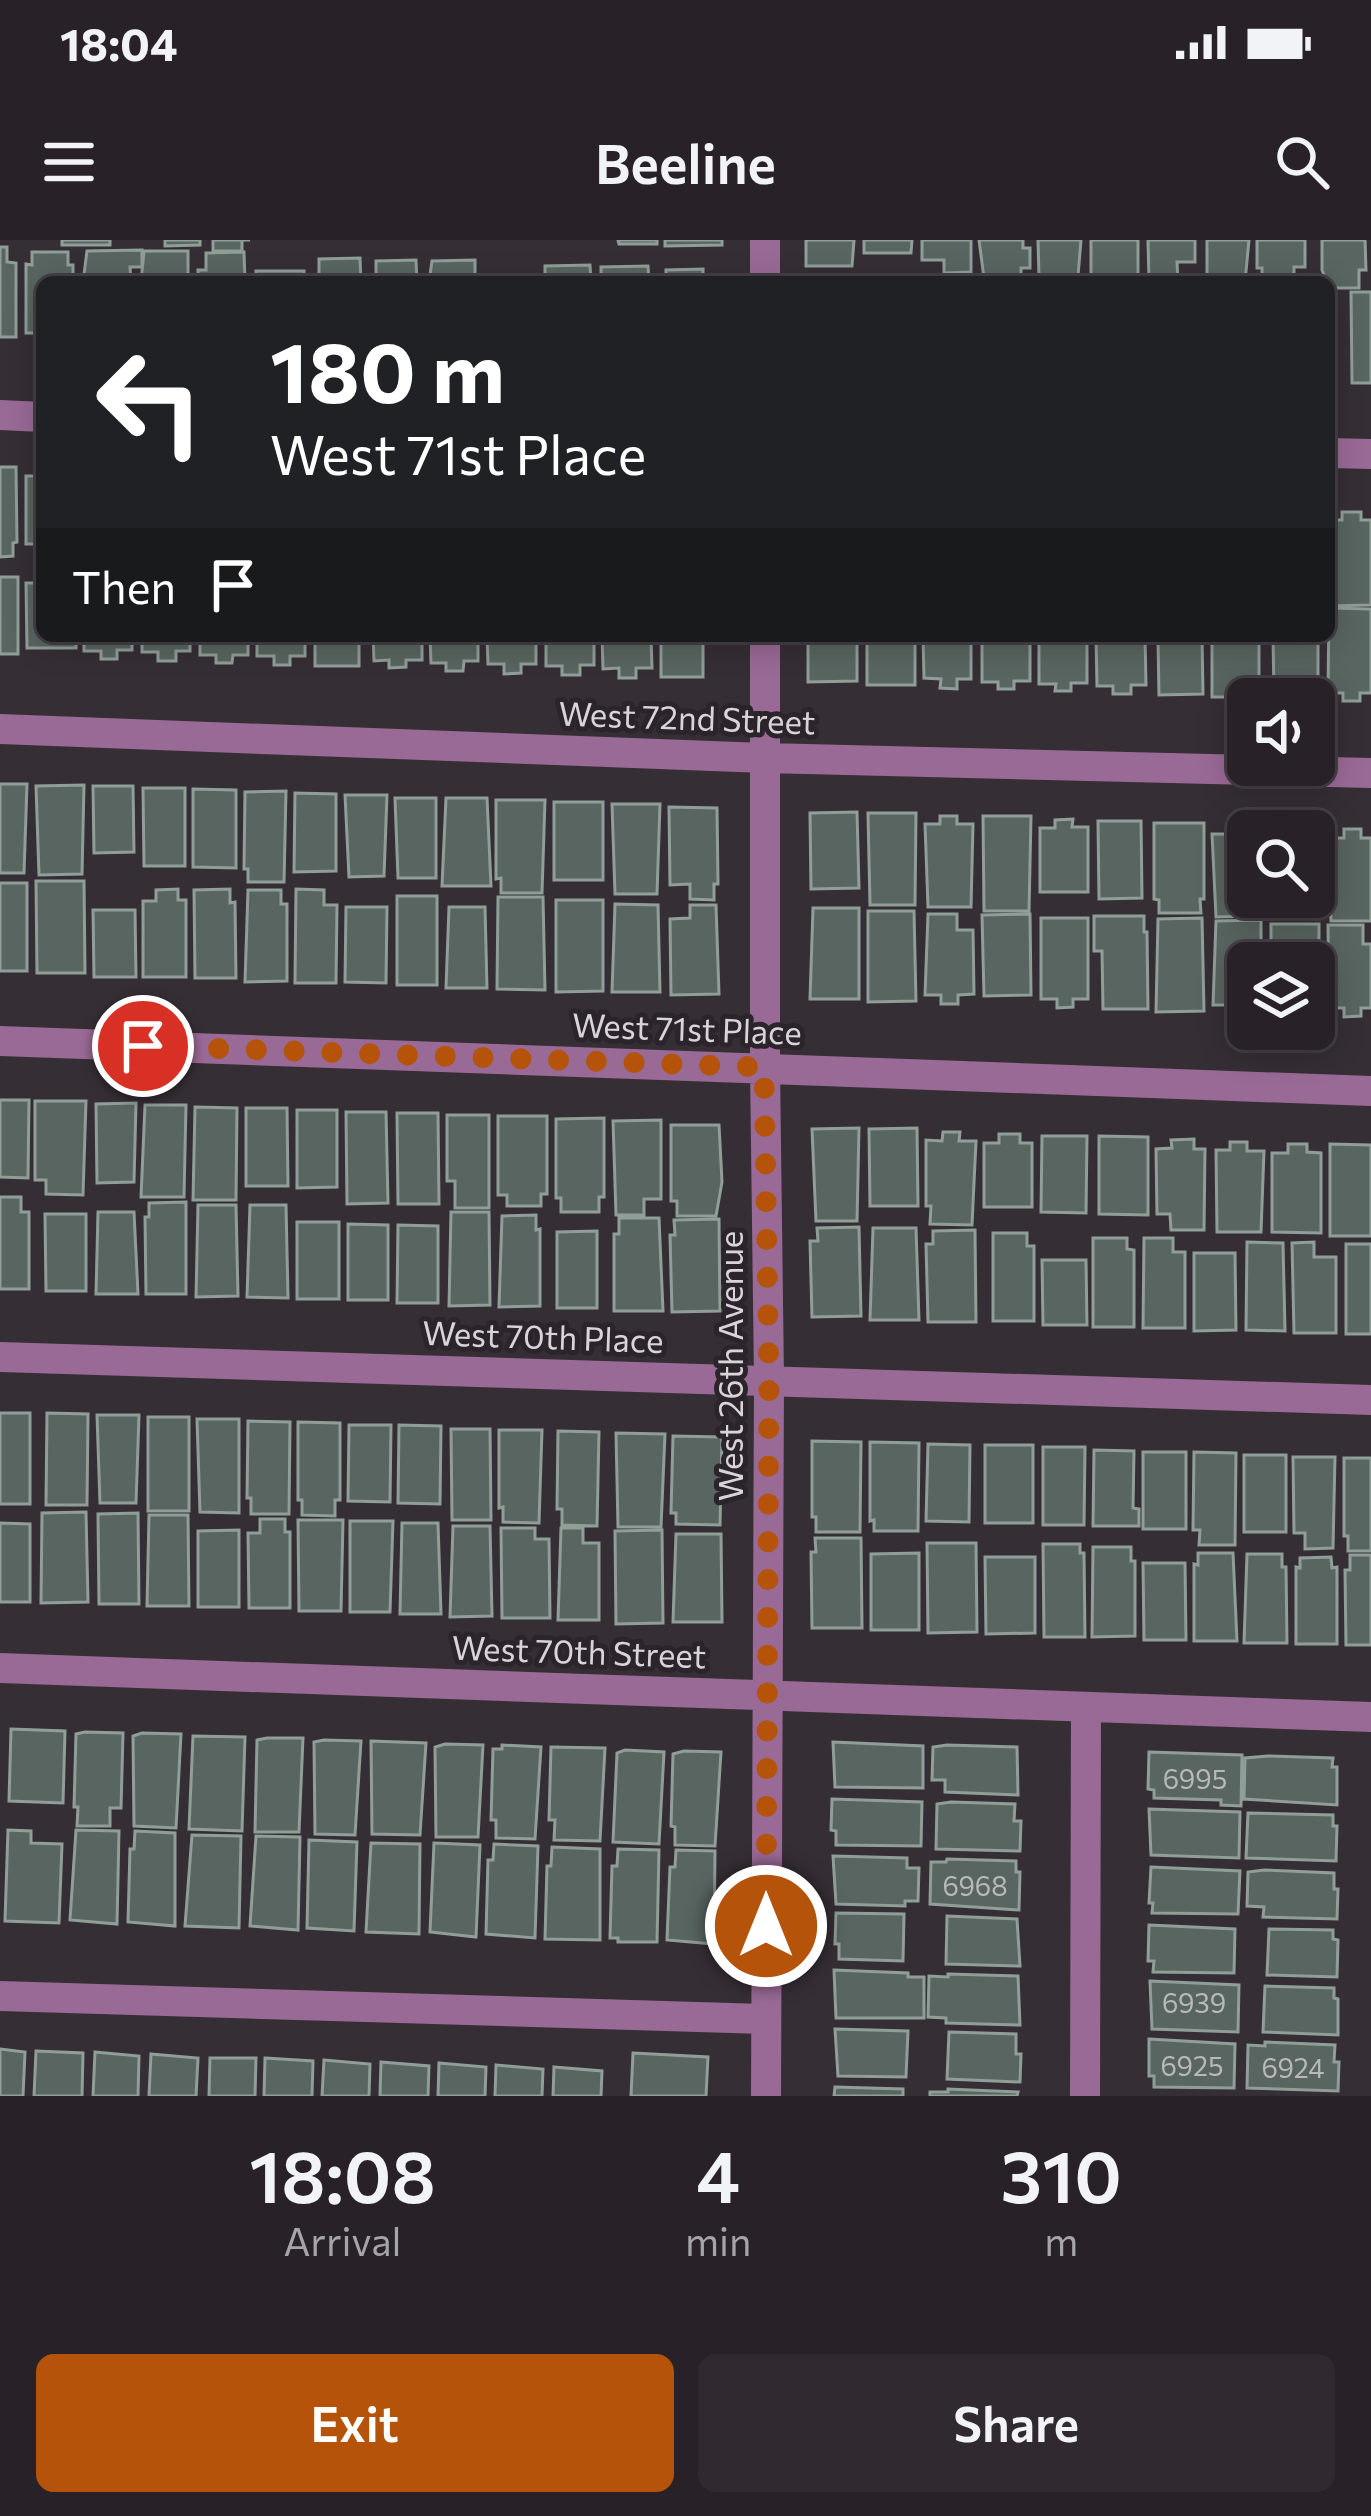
<!DOCTYPE html>
<html lang="en">
<head>
<meta charset="utf-8">
<style>
	body { margin:0; font-family:Commissioner,sans-serif; background:#302a30; color:#f1f3f6; height:100vh; display:flex; flex-direction:column; font-size:45px; white-space:nowrap }
	* { box-sizing:border-box; margin:0 }
	p { font-size:39px; color:#a5a4a8 }
	.icon { flex:none; width:66px; height:66px; fill:none; stroke:currentColor; stroke-width:2; stroke-linecap:round; stroke-linejoin:round }
	.map { position:relative; height:1856px; overflow:hidden }
	.side { display:flex; flex-direction:column; background:#282228; flex:1 }
	.side>* { flex:none }
	.top-card { position:absolute; left:36px; top:36px; width:1299px; height:366px; border-radius:18px; box-shadow:0 6px 30px #0003,0 0 0 3px #443f45; background:#202124; color:#fff; overflow:hidden }
	.tools { position:absolute; left:1227px; top:438px; display:grid; gap:24px }
	.tools a { display:grid; place-items:center; width:108px; height:108px; border-radius:18px; background:#282228; box-shadow:0 6px 30px #0003,0 0 0 3px #443f45; font-size:60px }
	.pin { position:absolute; display:grid; place-items:center; width:102px; height:102px; color:#fff; margin:-51px; border:6px solid #fff; border-radius:50%; box-shadow:0 3px 12px #0007 }
	.me { position:absolute; width:132px; margin:-66px; rotate:0deg; stroke-linejoin:round; filter:drop-shadow(0 0 9px #0008) }
	.turn { display:flex; align-items:center; gap:42px; height:252px; padding:0 36px; font-size:54px }
	.turn .icon { width:156px; height:156px; stroke-width:2.5 }
	.turn b { display:block; font-size:84px; line-height:102px }
	.then { display:flex; align-items:center; height:114px; padding:0 36px; background:#0003; gap:24px; font-size:45px }
	.eta { display:flex; justify-content:space-evenly; align-items:center; height:204px; text-align:center }
	.eta b { font-size:72px; font-weight:600; line-height:84px }
	.action { display:flex; gap:24px; margin-top:auto; padding:24px 36px }
	.action a { flex:1; height:138px; border-radius:18px; background:#b45309; color:#fff; font-size:48px; font-weight:600; line-height:138px; text-align:center }
	.action a+a { background:#302a30; color:#f1f3f6 }
	.status { display:flex; justify-content:space-between; align-items:center; height:84px; padding:0 60px; background:#282228; direction:ltr }
	.status svg { height:33px; fill:currentColor }
	header { display:flex; justify-content:space-between; align-items:center; height:156px; padding:0 36px; background:#282228; font-size:54px; font-weight:600 }
	.map>svg:first-child { display:block }
	.building { fill:#596560; stroke:#909e98; stroke-width:3 }
	.lines { fill:none; stroke-linecap:round; stroke-linejoin:round }
	.minor { stroke:#996a96; stroke-width:30 }
	.route { stroke:#b45309; stroke-width:21; stroke-dasharray:0 37.8 }
	.labels { text-anchor:middle; stroke-width:10; stroke-linejoin:round; paint-order:stroke }
	.number-label { font-size:27px; fill:#b9b8ba }
	.street-label { font-size:33px; fill:#d9d4d8; stroke:#2c242b }
</style>
</head>
<body>
<div class="status"><b>18:04</b><svg viewBox="0 0 49 12"><path d="M0 12V9h3v3zM5 12V6h3v6zM10 12V3h3v9zM15 12V0h3v12zM26 1h20v11H26zM47 4h2v5h-2z"/></svg></div>
<header><svg class="icon" aria-label="menu" viewBox="0 0 24 24"><path d="M4 6h16M4 12h16M4 18h16"/></svg>Beeline<svg class="icon" aria-label="search" viewBox="0 0 24 24"><circle cx="10" cy="10" r="6"/><path d="M15 15l6 6"/></svg></header>
<div class="map">
<svg width="1371" height="1856" viewBox="0 0 1371 1856">
	<rect width="100%" height="100%" fill="#362e35"/>
	<path class="building" d="M62,0H110V5H62Z
		M165,0H200V5L165,6Z
		M213,0H250H242V11H213Z
		M618,0H657V4H619Z
		M665,0H722V5L665,6Z
		M806,0H854L852,26H806Z
		M864,0H912L911,13H864Z
		M922,0H971V32L944,33V20H922Z
		M979,0H1023V8H1030V28H1021V38H984Z
		M1038,0H1081L1078,36H1039Z
		M1091,0H1138V42H1091Z
		M1148,0H1195V22H1177L1178,42H1149Z
		M1207,0H1249L1245,42L1207,40Z
		M1257,0H1305V27H1294V42H1262V28H1257Z
		M1322,0H1365L1366,30H1359V48H1329L1322,30Z
		M0,7H7V22L16,23V97H0Z
		M142,10V27H130L131,42H83L87,11Z
		M144,11H188V42H141Z
		M32,12H68V25H73V42H42V100H38L37,93H26V24L32,25Z
		M244,12L245,42H198V30H206V13Z
		M360,18L361,42H314L313,35L319,34V19Z
		M416,20L417,42H370V35H376V21Z
		M475,20V42H429L432,21Z
		M590,25L591,42H545V26Z
		M648,26L649,42H601V27Z
		M703,29V42H666V30Z
		M256,31H304V42H256Z
		M809,36H831V42H809Z
		M487,38H534V42H487Z
		M1351,52H1371V143H1352Z
		M1329,54H1336V143H1329Z
		M0,227H16L17,302L13,303V316L0,317Z
		M37,228H42V304H26V236H37Z
		M1342,272H1361V280H1371V365L1329,366V280H1342Z
		M0,337H18V414H0Z
		M26,343H42V396H76V408H27Z
		M1329,368L1371,369V453H1360V461H1343V453H1328Z
		M84,396H132V410H117V419H101V411H84Z
		M142,396H190V411H176V421H158V412H142Z
		M200,396H248V415H233L232,423H216V415H200Z
		M257,396H305V416H290V425H274V416H257Z
		M315,396H359V426H315Z
		M373,396H422V420H406V427L389,428V420L374,421Z
		M430,396H478V421H464L463,431H446V423H431Z
		M487,396H536V424H521V433L504,434V424H488Z
		M546,396H594V425H580V435H562V426H546Z
		M602,396H651L652,428H636V438H619V428L603,429Z
		M661,396H703V437H661Z
		M808,396H857V441L808,442Z
		M867,396H915V445H867Z
		M923,396H971V439H957V449L940,448L941,439L924,438Z
		M982,396H1030V441H1014V449H998V442H982Z
		M1039,396H1087V443H1071V451H1055L1056,444H1039Z
		M1096,396H1145L1146,445H1131V454H1113V446H1097Z
		M1151,396H1202L1203,454L1159,455L1158,399Z
		M1212,396H1259V457H1212Z
		M1273,396H1318V458H1274Z
		M0,544H27L24,633H0Z
		M84,545L82,634L39,635L36,546Z
		M93,546H133L134,612L94,613Z
		M143,548H185V626H144Z
		M193,549L236,550V628L193,627Z
		M286,551L284,642H248V629H244L245,552Z
		M295,553L336,554V631L294,632Z
		M345,555H387L384,636L349,637Z
		M395,558H436V638H398Z
		M446,558H487L491,646H442Z
		M496,560H545L542,653H501V638L496,639Z
		M554,562H603V640H554Z
		M612,564H660L657,654H615Z
		M669,567L717,568L718,644H714V660L690,659V644L670,645Z
		M857,572L859,648L811,649L810,573Z
		M868,573H916L915,665H870Z
		M940,576H957V584H973L971,667H928L925,584H940Z
		M983,576H1031L1029,671H984Z
		M1073,579L1072,587H1088V652H1040V588H1055V580Z
		M1098,581H1141L1142,658L1099,659Z
		M1154,583H1204V659H1200L1201,673H1159V660L1154,659Z
		M1227,585H1245L1248,657H1262L1259,676L1216,677L1212,594H1227Z
		M1270,586H1318V665H1271V657H1314V591H1270Z
		M1344,589H1361V598H1371V681H1331L1327,598H1344Z
		M36,641H84L85,733H37Z
		M0,643H27V731H0Z
		M178,649V660H186V737H143V661H156V650Z
		M230,649V663L235,662L236,738H195L194,650Z
		M296,649L324,650V665H337L336,743H295Z
		M248,650H281V664H287V741L245,742Z
		M397,656H437V745H397Z
		M498,657H543L545,750L497,749Z
		M556,660H603V751L556,752Z
		M615,664L658,665L660,752H612Z
		M690,665H716L719,754L671,755L670,679L690,678Z
		M346,667H387L386,743L345,742Z
		M449,667H485L487,748H446Z
		M813,668H859V759H810Z
		M93,670H135L136,737H94Z
		M868,671H914L916,761L868,762Z
		M928,674H957V690H973L974,754L958,755V764H941V755H925Z
		M1030,674L1031,755L984,756L982,675Z
		M1094,676H1144V692H1147L1148,769H1103L1102,711H1094Z
		M1041,678H1088V759H1073V767L1057,768V759H1041Z
		M1202,678L1204,771L1156,772L1158,679Z
		M1261,680V723H1248L1247,772L1229,773V765H1213L1216,681Z
		M1271,684H1319V765L1314,766V723H1271Z
		M1328,685H1363V704H1371V768H1361V776L1344,777V768H1329Z
		M0,860H29L28,938L0,937Z
		M35,861H86L83,955L46,954V940H35Z
		M136,863L134,942L97,943L96,864Z
		M145,865H186L184,957H141Z
		M195,867L237,868L236,960H193Z
		M246,868H287L288,946H246Z
		M297,870H337V947L297,948Z
		M346,872H386L388,963L347,964Z
		M397,873H438L439,964H398Z
		M447,875H489V968H455V941H447Z
		M498,876H547V954H541V966H507V955H498Z
		M604,878V957H599V972H561V958H556V879Z
		M661,880V959H644V975H616L613,881Z
		M671,885H719L722,942L716,976H677V961H671Z
		M859,888L857,981H816L812,889Z
		M917,888L918,966H870L869,889Z
		M943,892H960L959,901H976L972,985L930,984L931,966H926V900L942,901Z
		M999,894H1020V903H1032V967H984V903H999Z
		M1042,896H1087L1086,973L1041,972Z
		M1099,896L1148,897V975L1099,974Z
		M1194,899V909H1205L1204,990H1171L1170,974H1157L1156,909L1172,908L1171,900Z
		M1230,902H1247V911H1264L1261,992H1217L1216,910H1230Z
		M1288,904H1307V912L1321,913V993L1272,992V913H1288Z
		M1330,904L1371,905V996H1330Z
		M0,957H21V972H29V1049H0Z
		M186,962V1054H146L145,977H149V963Z
		M198,965H236L238,1056L196,1057Z
		M250,965H286L288,1058L247,1057Z
		M98,972H134L138,1054H96Z
		M451,972H489L490,1065L449,1066Z
		M45,974H86V1051H46Z
		M536,975V990L540,989V1066L499,1067L502,976Z
		M619,978H659L663,1071H614V994H619Z
		M719,979L720,1071L672,1072L670,995H675L674,980Z
		M297,982H339V1059H297Z
		M348,984L388,985V1060H348Z
		M398,985L438,986V1063H397Z
		M859,987L861,1076L812,1077L810,1001H818L817,988Z
		M873,988H916L919,1080H870Z
		M975,990L976,1082H928L926,1004H933V991Z
		M597,991V1068H557V992Z
		M993,993H1027V1006H1034V1081H993Z
		M1093,998H1127V1009L1134,1010V1087H1093Z
		M1144,998H1173V1012H1185V1088H1143Z
		M1247,1002L1283,1003L1285,1091L1246,1090Z
		M1314,1002V1017H1336V1093H1294L1292,1003Z
		M1346,1004H1371V1094H1346Z
		M1194,1013H1235L1236,1090L1194,1091Z
		M1042,1020H1086L1087,1085H1043Z
		M0,1173H30V1264H0Z
		M47,1173L88,1174L87,1265H46Z
		M97,1175H139L136,1263H100Z
		M148,1177H189V1271H148Z
		M197,1179H239V1273L200,1272Z
		M248,1181L290,1182L289,1274H251V1258H247Z
		M298,1182L340,1183V1260H335V1276L302,1275V1260H298Z
		M349,1185H391L390,1262L348,1261Z
		M399,1185L441,1186L440,1264L398,1263Z
		M451,1189H490L491,1280H452Z
		M499,1190H542L539,1283L503,1282V1267L499,1268Z
		M558,1191L599,1192L597,1286L562,1285V1269H557Z
		M616,1193L665,1194L661,1287H618Z
		M673,1196L722,1197L720,1285L676,1284V1273H671Z
		M812,1201L861,1202L860,1292H816V1277H812Z
		M870,1202L919,1203L918,1291H874V1280L870,1281Z
		M928,1204L970,1205L969,1282L926,1281Z
		M985,1205H1033V1283H985Z
		M1043,1207H1085L1084,1285H1043Z
		M1094,1210L1134,1211L1133,1268L1139,1269V1286H1093Z
		M1143,1212H1186V1289H1143Z
		M1194,1212L1236,1213L1235,1305H1199L1200,1290H1193Z
		M1244,1215H1286V1292H1244Z
		M1293,1217H1335L1333,1308L1305,1309V1293H1294Z
		M1344,1218H1371V1311H1348V1296H1344Z
		M86,1272L88,1362L41,1363L42,1273Z
		M138,1273L139,1364H99L98,1274Z
		M149,1275H188L189,1366H147Z
		M260,1279H285V1292H290V1368H249L248,1293H260Z
		M298,1280H343L341,1371H299Z
		M350,1281H393L390,1372H350Z
		M0,1283L30,1284V1362H0Z
		M402,1283H438L441,1374H400Z
		M453,1286H490L492,1376L450,1377Z
		M501,1288H535V1299H549L550,1378H502Z
		M561,1288H583V1303H599V1380H558Z
		M239,1290V1367H198V1291Z
		M662,1290L663,1383L616,1384L615,1291Z
		M676,1294H721L722,1382H673Z
		M815,1298H861L862,1388H812L811,1312H816Z
		M927,1303H976L977,1392L928,1393Z
		M1043,1304H1080V1313H1084L1085,1397H1044Z
		M1093,1307H1131V1321H1135V1396L1092,1397Z
		M919,1313V1390H871V1314Z
		M1198,1313H1233L1237,1401H1194V1324L1198,1325Z
		M1247,1314H1282V1327H1286L1287,1403H1244Z
		M1350,1315H1371V1405H1346L1345,1330H1350Z
		M985,1317H1035V1393L986,1394Z
		M1331,1317L1332,1328L1337,1327V1404H1296V1327L1300,1328V1318Z
		M1143,1323H1185L1186,1400H1144Z
		M11,1489L65,1491L63,1563L9,1561Z
		M85,1492L123,1493L121,1568H110V1586H77L78,1567H74L76,1494Z
		M142,1493L181,1494L176,1588L134,1586L133,1496Z
		M193,1496L245,1497L242,1591L189,1589Z
		M267,1498H303L299,1592H255L257,1500Z
		M324,1500L361,1501L355,1595L315,1594L314,1502Z
		M371,1501L426,1503L420,1595L372,1594Z
		M833,1502L923,1506V1548L835,1547Z
		M445,1504L483,1505L478,1597H436L435,1507Z
		M502,1505L541,1507L535,1599L496,1598V1580H491L493,1509H502Z
		M947,1505L1017,1507L1018,1555L945,1552V1540H932L933,1507Z
		M551,1507L605,1508L600,1601L554,1600L555,1580H549Z
		M625,1510L664,1512L659,1604L613,1602L617,1513Z
		M684,1511L721,1512L715,1606L675,1605V1587L671,1586L673,1514Z
		M1149,1512L1242,1515L1241,1566L1221,1565V1560L1154,1558V1550L1148,1549Z
		M1268,1516L1333,1518L1332,1527H1337V1565L1244,1559L1245,1518Z
		M832,1559L922,1562L921,1606L836,1605V1591L831,1590Z
		M951,1562L1015,1564L1014,1581H1021L1020,1611L936,1609L937,1564Z
		M1149,1569L1240,1572L1239,1618L1151,1615Z
		M1248,1573L1333,1575V1586H1337L1336,1621L1246,1618Z
		M8,1590L31,1591V1603L62,1604L59,1683L5,1681Z
		M76,1590L119,1591L117,1684L70,1680Z
		M135,1591L175,1593V1686L128,1682L130,1609H134Z
		M192,1595L241,1596L239,1688L185,1686Z
		M256,1596L300,1597L298,1690L250,1686Z
		M309,1600L357,1602L354,1691L307,1688Z
		M371,1603L420,1604L419,1694L366,1692Z
		M434,1603L480,1605L476,1697L430,1692Z
		M494,1604L538,1606L535,1698L486,1694L488,1620H493Z
		M552,1607L600,1609V1700L545,1699L547,1626H551Z
		M618,1609L659,1610L657,1702H618V1698H610L612,1626H617Z
		M676,1610L715,1611L714,1704L667,1700L670,1627H675Z
		M833,1616L907,1618V1628H919L918,1661H905V1666L836,1664Z
		M947,1619L1016,1621V1632H1020L1019,1670L930,1664L931,1622H946Z
		M1151,1627L1240,1631L1238,1674L1152,1673L1153,1663H1149Z
		M1264,1630L1334,1633V1649H1338L1337,1679L1263,1677L1264,1667L1247,1666L1248,1632Z
		M836,1673L904,1674L903,1721L839,1719V1704H835Z
		M947,1676L1017,1679L1020,1726L946,1724Z
		M1149,1685L1235,1689L1234,1733L1153,1732L1154,1721H1148Z
		M1269,1689L1333,1690V1699L1338,1700L1337,1737L1267,1735Z
		M834,1730L908,1733V1737H924V1778H836Z
		M948,1734L1018,1736L1020,1785L946,1783V1778L928,1777L929,1736L948,1737Z
		M1150,1741L1239,1745L1238,1792L1152,1789Z
		M1265,1746L1334,1748V1758L1338,1759V1795L1263,1792Z
		M835,1789L908,1791L906,1837L838,1836Z
		M949,1792L1016,1794V1814H1021L1020,1842L947,1839Z
		M1149,1799L1235,1804L1234,1848L1154,1847V1836H1149Z
		M1265,1802L1335,1805L1334,1822H1339L1338,1851L1247,1848L1248,1805L1265,1806Z
		M0,1809L25,1812L23,1856H0Z
		M36,1811L83,1813L82,1856H34Z
		M95,1812L139,1816L138,1856H93Z
		M633,1813L708,1817L706,1856H631Z
		M151,1814L198,1818L196,1856H149Z
		M210,1818H256L255,1856H209Z
		M265,1818L313,1821L312,1856H264Z
		M324,1820L370,1824L369,1856H322Z
		M381,1822L429,1826L428,1856H380Z
		M439,1823L486,1827L485,1856H438Z
		M496,1825L543,1829L542,1856H495Z
		M554,1827L602,1831L601,1856H553Z
		M835,1847L903,1849V1856H834Z
		M948,1849L1018,1852L1017,1856H930V1852H948Z"/>
	<g class="lines">
		<path class="minor" d="M765,42V0
			M0,175L42,177
			M1329,213L1371,214
			M765,396V827L769,1139L766,1856
			M0,489L766,518L1371,533
			M0,801L1371,851
			M0,1117L1371,1160
			M0,1428L1371,1477
			M0,1756L765,1779
			M1085,1856L1086,1469"/>
	</g>
	<g class="lines">
		<path class="route" d="M143,806L764,827L769,1139L766,1686"/>
	</g>
	<g class="labels">
		<g class="number-label">
			<text x="1195" y="1549">6995</text>
			<text x="975" y="1656">6968</text>
			<text x="1194" y="1773">6939</text>
			<text x="1192" y="1836">6925</text>
			<text x="1293" y="1838">6924</text>
		</g>
		<g class="street-label">
			<text transform="translate(687 478) rotate(2)" y="12">West 72nd Street</text>
			<text transform="translate(687 789) rotate(2)" y="12">West 71st Place</text>
			<text transform="translate(543 1097) rotate(2)" y="12">West 70th Place</text>
			<text transform="translate(731 1126) rotate(-90)" y="12">West 26th Avenue</text>
			<text transform="translate(579 1412) rotate(2)" y="12">West 70th Street</text>
		</g>
	</g>
</svg>
<div class="tools">
<a><svg class="icon" aria-label="sound" viewBox="0 0 24 24"><path d="M4 9h4l5-4v14l-5-4H4zM17 9q2 3 0 6"/></svg></a>
<a><svg class="icon" aria-label="search" viewBox="0 0 24 24"><circle cx="10" cy="10" r="6"/><path d="M15 15l6 6"/></svg></a>
<a><svg class="icon" aria-label="layers" viewBox="0 0 24 24"><path d="M12 4l9 5-9 5-9-5zM3 14l9 5 9-5"/></svg></a>
</div>
<div class="pin" style="left:143px;top:806px;background:#d93025"><svg class="icon" aria-label="arrive" viewBox="0 0 24 24"><path d="M6 21V4h12l-3 4 3 4H6"/></svg></div>
<svg class="me" style="left:766px;top:1686px" viewBox="-20 -20 40 40"><circle r="17" fill="#b45309" stroke="#fff" stroke-width="3"/><path d="M0-11L8 9 0 5-8 9z" fill="#fff"/></svg>
<div class="top-card">
<div class="turn"><svg class="icon" aria-label="left" viewBox="0 0 24 24"><path d="M17 20v-9H6M10 6l-5 5 5 5"/></svg><div><b>180 m</b>West 71st Place</div></div>
<div class="then">Then<svg class="icon" aria-label="arrive" viewBox="0 0 24 24"><path d="M6 21V4h12l-3 4 3 4H6"/></svg></div>
</div>
</div>
<section class="side">
<div class="eta">
<div><b>18:08</b><p>Arrival</p></div>
<div><b>4</b><p>min</p></div>
<div><b>310</b><p>m</p></div>
</div>
<div class="action"><a>Exit</a><a>Share</a></div>
</section>
</body>
</html>
